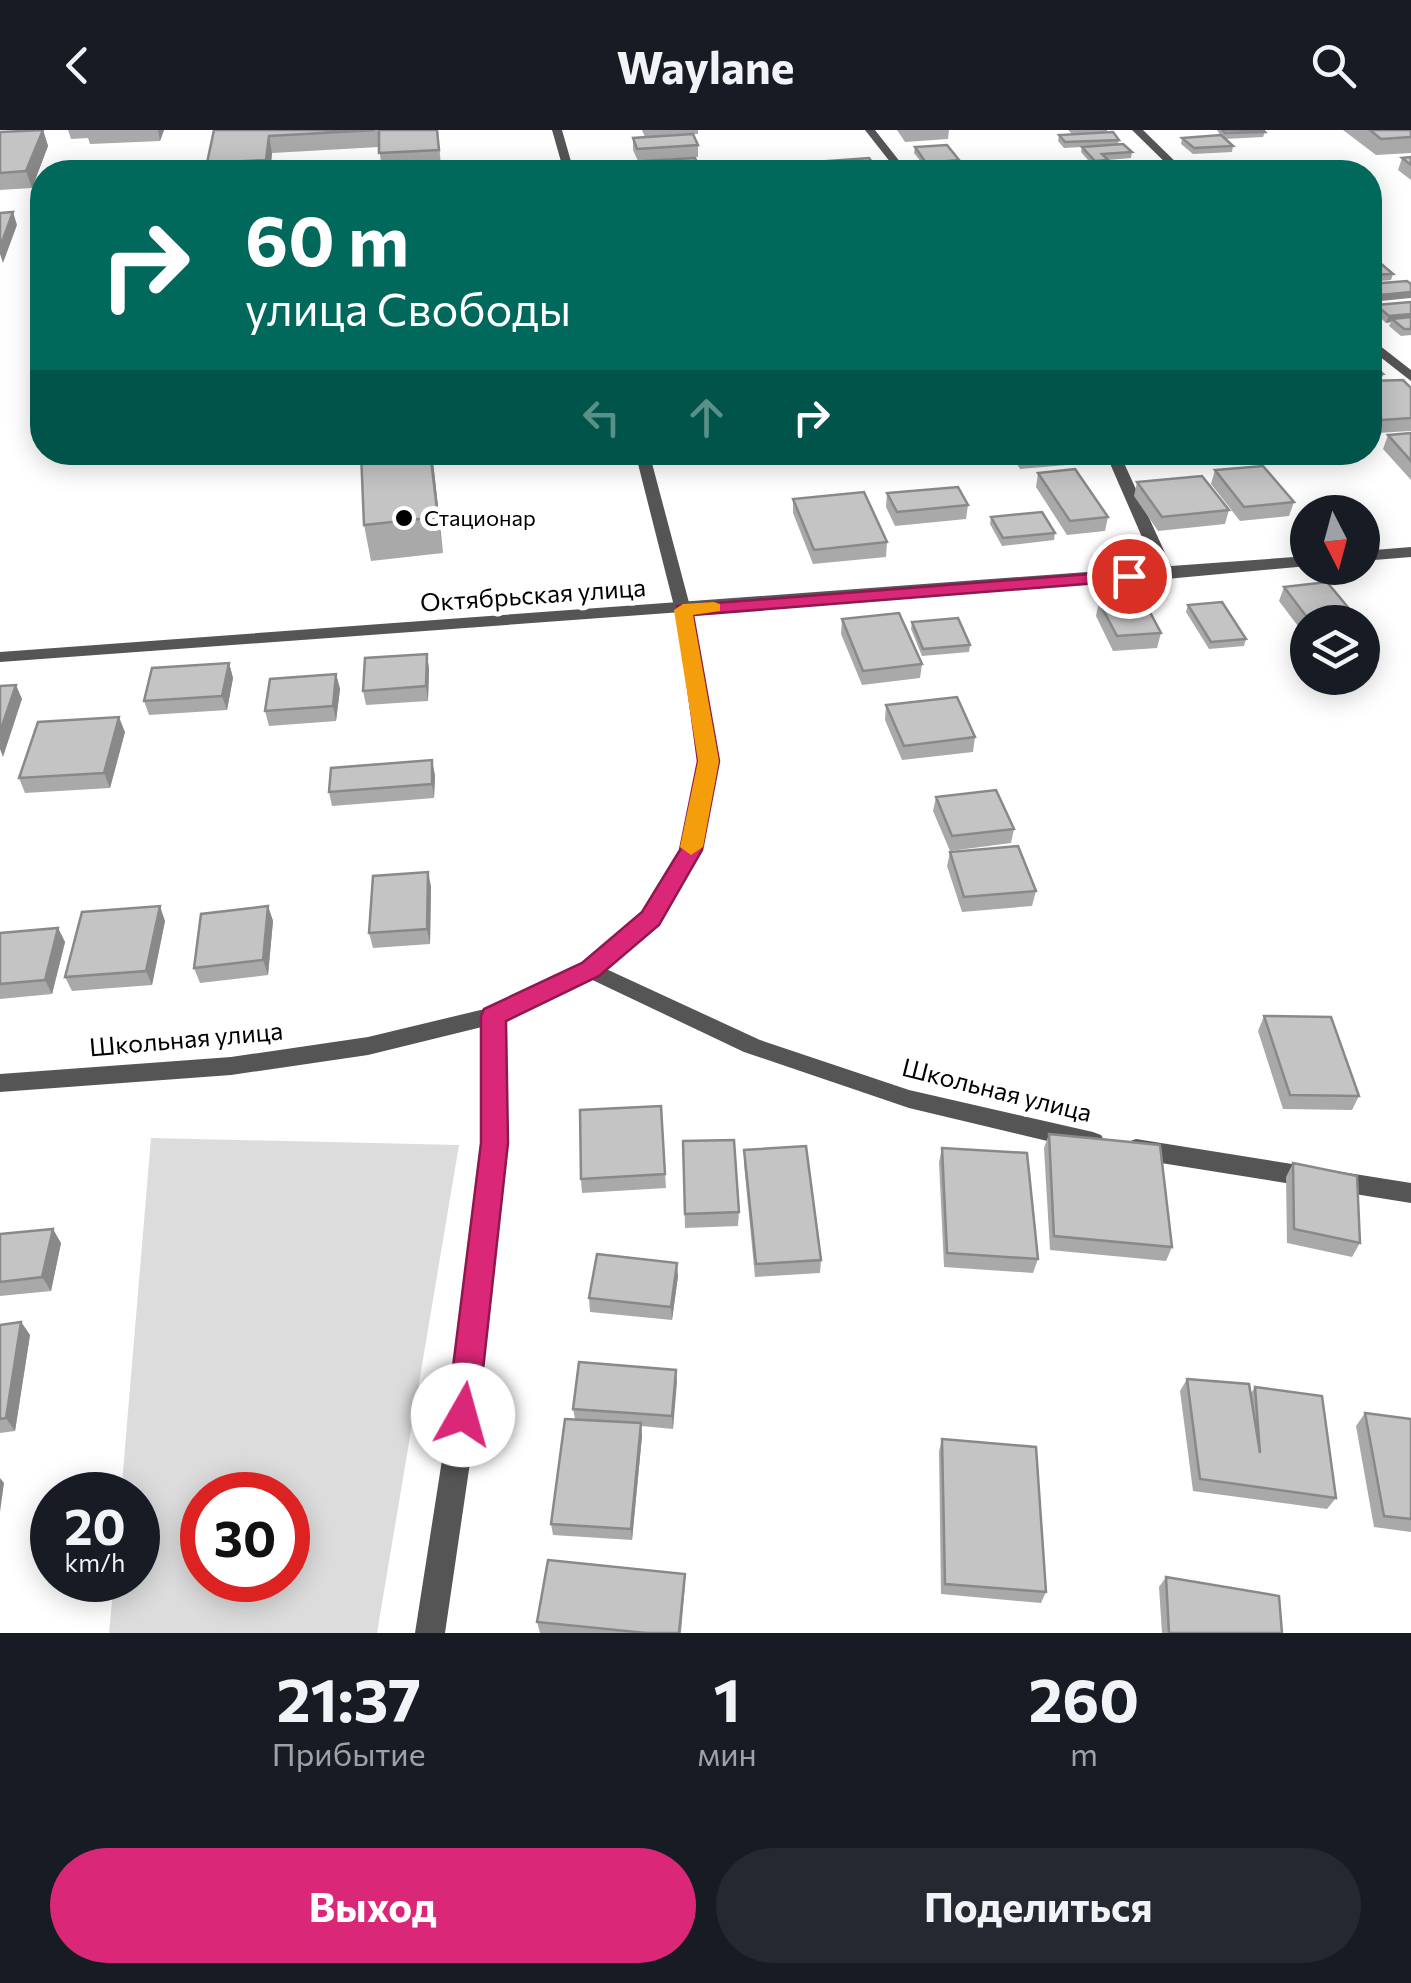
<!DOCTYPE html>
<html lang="ru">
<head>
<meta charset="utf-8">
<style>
	body { margin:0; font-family:Commissioner,sans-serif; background:#242831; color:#f1f3f6; height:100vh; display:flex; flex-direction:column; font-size:38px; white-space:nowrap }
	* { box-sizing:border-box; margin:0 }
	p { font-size:32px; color:#9ea1a6 }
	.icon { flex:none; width:55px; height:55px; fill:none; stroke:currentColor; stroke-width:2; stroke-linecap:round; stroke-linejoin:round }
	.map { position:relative; height:1503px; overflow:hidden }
	.details { display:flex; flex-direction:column; background:#171b24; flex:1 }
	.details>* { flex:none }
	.hud { position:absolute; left:30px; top:30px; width:1352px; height:305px; border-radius:40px; box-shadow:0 5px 25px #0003; background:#00695c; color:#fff; overflow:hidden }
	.needle { width:65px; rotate:174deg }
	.fabs { position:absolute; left:1290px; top:365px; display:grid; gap:20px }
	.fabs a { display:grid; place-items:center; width:90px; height:90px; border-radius:50%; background:#171b24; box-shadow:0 5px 25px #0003; font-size:50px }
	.speed { position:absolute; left:30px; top:1342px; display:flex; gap:20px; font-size:50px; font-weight:700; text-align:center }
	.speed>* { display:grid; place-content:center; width:130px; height:130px; border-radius:50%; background:#171b24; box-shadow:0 5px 25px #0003; line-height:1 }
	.speed small { font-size:25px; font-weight:400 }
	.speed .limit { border:15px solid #d22; background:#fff; color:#111 }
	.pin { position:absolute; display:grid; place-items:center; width:85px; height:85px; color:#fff; margin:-42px; border:5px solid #fff; border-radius:50%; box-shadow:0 2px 10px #0007 }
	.me { position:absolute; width:110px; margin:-55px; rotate:7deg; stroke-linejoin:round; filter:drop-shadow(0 0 8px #0008) }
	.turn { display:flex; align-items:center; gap:35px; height:210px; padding:0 50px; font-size:45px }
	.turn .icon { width:130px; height:130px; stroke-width:2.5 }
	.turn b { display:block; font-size:70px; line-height:85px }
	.lanes { display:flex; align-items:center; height:95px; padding:0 50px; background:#0003; justify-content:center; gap:50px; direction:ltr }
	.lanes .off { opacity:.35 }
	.eta { display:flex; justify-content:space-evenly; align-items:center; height:170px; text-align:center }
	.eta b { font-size:60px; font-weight:700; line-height:70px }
	.button { display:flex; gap:20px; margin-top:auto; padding:20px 50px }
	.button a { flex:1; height:115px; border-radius:60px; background:#db2777; color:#fff; font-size:40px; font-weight:700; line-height:115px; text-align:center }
	.button a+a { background:#242831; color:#f1f3f6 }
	header { display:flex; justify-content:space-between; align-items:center; height:130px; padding:0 50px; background:#171b24; font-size:45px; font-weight:700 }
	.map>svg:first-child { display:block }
	.green { fill:#dcdcdc; fill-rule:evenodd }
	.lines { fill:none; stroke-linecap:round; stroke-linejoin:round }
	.minor { fill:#555; fill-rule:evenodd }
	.tertiary { fill:#555; fill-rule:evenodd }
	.wall { fill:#a9a9a9 }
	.shaded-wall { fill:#898989 }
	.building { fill:#c4c4c4; stroke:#898989; stroke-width:2.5 }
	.route { fill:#db2777; stroke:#8e194d; stroke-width:2.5 }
	.slow { fill:#f59e0b }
	.poi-dot { fill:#000; stroke:#fff; stroke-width:4 }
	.labels { text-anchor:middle; stroke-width:10; stroke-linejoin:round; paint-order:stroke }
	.far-poi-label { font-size:22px; fill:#000; stroke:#fff; text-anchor:start }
	.street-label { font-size:25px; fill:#000; stroke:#fff }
</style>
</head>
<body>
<header><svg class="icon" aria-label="back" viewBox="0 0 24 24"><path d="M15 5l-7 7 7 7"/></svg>Waylane<svg class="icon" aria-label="search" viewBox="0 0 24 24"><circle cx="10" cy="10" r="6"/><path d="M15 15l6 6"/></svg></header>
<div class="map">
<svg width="1411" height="1503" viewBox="0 0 1411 1503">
	<rect width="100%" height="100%" fill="#fff"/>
	<path class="green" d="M151,1008L459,1015L377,1503H109L114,1450H138V1365H121ZM202,1365H288V1450H202Z"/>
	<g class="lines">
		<path class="minor" d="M865,0H875L908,42H898Z
			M1132,0H1143L1186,42H1175Z
			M1370,208L1411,240V251L1370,219Z
			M1105,322H1119L1171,436L1308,426V436L1166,449L1160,447L0,532V522L1155,437Z
			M1411,417V427L1362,431V421Z
			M591,832L760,910L909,960L1093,1002L1101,1005L1105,1012L1101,1019L1093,1022L909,978L744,922L584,846L580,840L584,834Z
			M493,877L501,880L504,886L506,1013L477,1285L445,1503H415L449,1285L482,1013V897L368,925L231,945L0,962V944L231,927L368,907Z
			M1136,1009L1411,1053V1073L1136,1029L1128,1026L1124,1019L1128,1012Z"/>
		<path class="tertiary" d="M552,0H562L574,42H564Z
			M635,322H649L691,480L718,631L701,721L658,794L598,846L493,895L485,892L482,886L485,880L584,834L644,784L681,721L700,631L675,480Z"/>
	</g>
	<path class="wall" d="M43,0L48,16L32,58L0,60V2Z
		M68,0H164L160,11L90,14L88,8L71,9Z
		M214,0H438L441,37L382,40L379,17L272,23L270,42H209L207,33Z
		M642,0H698V4L645,7Z
		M897,0H949L948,9L905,12Z
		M1068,0H1107V3L1119,10L1118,14L1132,22L1131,28L1107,30V36L1094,37L1081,22L1082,17L1064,18L1058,11L1059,5L1072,4Z
		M1217,0H1263L1265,2L1263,7L1225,9L1233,16L1232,22L1193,24L1181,14L1182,8L1220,5Z
		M1343,0H1411V23L1376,25Z
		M633,8L698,15V27L638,31L633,20Z
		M915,17L959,30L958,36L926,38L914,23Z
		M1411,27V50L1398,40L1402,28Z
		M827,31L879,42H826Z
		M1120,34L1147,38L1146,42H1121L1119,40Z
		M1370,132L1393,144L1391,150L1370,152Z
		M1411,172V205L1401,206L1389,196L1391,192L1386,193L1374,182L1376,175Z
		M1370,232L1381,251L1411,258V301L1377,303L1370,295Z
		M1411,303V350L1383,319L1388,305Z
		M361,322H432L443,423L371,431L364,395Z
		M768,322H823L771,328Z
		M1010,322H1080L1078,334L1020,339Z
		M1152,322H1209L1156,328Z
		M1215,340L1294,372L1289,386L1240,391L1211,354Z
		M1038,343L1108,387L1105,401L1067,405L1036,357Z
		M1137,352L1229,380L1225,394L1158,401L1134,366Z
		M887,363L968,375L966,389L895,396L886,377Z
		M793,369L887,412L886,427L813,434L793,383Z
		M991,387L1055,403L1054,410L1002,416L990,394Z
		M1284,457L1351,481L1346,492H1308V499L1301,500L1279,471Z
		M1099,472L1161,503L1157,518L1113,521L1096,486Z
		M1188,475L1246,509L1244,516L1209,519L1186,482Z
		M842,489L922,534L920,548L862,555L841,504Z
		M912,492L970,515L969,522L922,526L911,499Z
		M427,524L429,539L428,571L366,575L363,561Z
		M229,533L233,548L227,580L149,585L144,571Z
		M336,544L340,559L336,591L269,596L265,581Z
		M886,575L975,607L973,622L902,630L885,590Z
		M125,602L110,658L25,663L19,648Z
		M435,645L434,668L332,676L329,662Z
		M936,667L1014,699L1011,713L950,721L933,681Z
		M950,722L1036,761L1032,776L962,782L947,736Z
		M431,756L430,814L373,818L369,803Z
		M268,776L273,791L268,845L200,853L194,838Z
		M165,791L152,855L72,861L65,847Z
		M58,798L65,812L52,864L0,869V803Z
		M1264,886L1359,966L1352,980L1283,979L1258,901Z
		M661,976L666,1058L582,1063L581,1049Z
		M1049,1004L1172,1117L1166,1131L1050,1120L1044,1018Z
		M683,1011L739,1082L738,1096L685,1098Z
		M942,1018L1038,1129L1033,1143L944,1137L939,1032Z
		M744,1020L821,1130L820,1143L755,1147L744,1034Z
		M1293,1033L1360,1113L1352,1127L1287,1113L1286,1047Z
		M0,1104L61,1113L51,1161L0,1166Z
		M678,1146L672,1190L590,1182L589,1168Z
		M21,1192L30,1205L15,1301L0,1303V1195Z
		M676,1240L673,1299L641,1296L642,1306L632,1410L553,1405L551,1394L575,1289L573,1279Z
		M1187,1249L1251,1263L1255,1257L1336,1368L1327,1379L1193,1361L1180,1261Z
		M1365,1283L1411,1289V1402L1374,1397L1356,1296Z
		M942,1309L1046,1462L1041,1473L941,1464L939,1321Z
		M1166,1447L1282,1503H1162L1159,1457Z
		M685,1455L681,1503H540L537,1492Z"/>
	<path class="shaded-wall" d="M43,0L48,16L32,58L26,41Z
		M158,0H164L160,11Z
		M269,6L272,23L270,42H268L266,30Z
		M13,82L17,95L3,133L0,124V117Z
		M1411,162V168L1370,172V166Z
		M1411,184V190L1392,189L1391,192L1386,193L1389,186Z
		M1383,244L1379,258L1370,259V246Z
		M430,322H432L443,423L438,387Z
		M427,524L429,539L428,571L426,556Z
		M229,533L233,548L227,580L222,566Z
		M336,544L340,559L336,591L333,576Z
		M16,555L22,569L3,627L0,619V602Z
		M119,587L125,602L110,658L104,643Z
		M432,630L435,645L434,668L432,654Z
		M428,742L431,756L430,814L427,799Z
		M160,776L165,791L152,855L146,841Z
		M268,776L273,791L268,845L263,830Z
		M58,798L65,812L52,864L45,850Z
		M53,1099L61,1113L51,1161L42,1147Z
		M677,1133L678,1146L672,1190L671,1177Z
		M21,1192L30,1205L15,1301L6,1288Z
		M676,1240L677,1252L673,1299L672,1286Z
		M641,1293L642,1306L632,1410L631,1399Z
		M0,1348L4,1353L0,1382Z"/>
	<path class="building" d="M43,0L26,41L0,43V2Z
		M214,0H375L269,6L266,30L207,33Z
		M379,0H437L439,20L379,23Z
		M1222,0H1263L1265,2L1225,3Z
		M1370,0H1411V7L1381,9Z
		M1113,2L1119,10L1065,12L1059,5Z
		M693,4L698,15L637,19L633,8Z
		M1221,5L1233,16L1194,18L1182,8Z
		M1123,14L1132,22L1102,24L1108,30L1095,31L1082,17Z
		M947,15L959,30L926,33L915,17Z
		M1411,27V35L1402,28Z
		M695,28L701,40L651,42L646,31Z
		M869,28L879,42H834L827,31Z
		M1142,33L1147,38L1125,40L1120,34Z
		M13,82L0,117V83Z
		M1370,132H1379L1393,144L1370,145Z
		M1407,151L1411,154V162L1370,166V154Z
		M1411,172V184L1389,186L1376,175Z
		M1411,187V199H1404L1392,189Z
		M1370,232L1383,244L1370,246Z
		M1403,250L1411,258V288L1382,290L1370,276V251Z
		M1411,303V331L1388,305Z
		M361,322H430L438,387L364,395Z
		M1021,322H1052L1023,325Z
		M1263,336L1294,372L1244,377L1215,340Z
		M1075,339L1108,387L1070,391L1038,343Z
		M1202,346L1229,380L1162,387L1137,352Z
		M958,357L968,375L897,382L887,363Z
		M864,362L887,412L814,420L793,369Z
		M1042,382L1055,403L1003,408L991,387Z
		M1327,452L1351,481L1306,486L1284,457Z
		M1143,469L1161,503L1117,506L1099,472Z
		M1222,472L1246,509L1211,512L1188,475Z
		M899,483L922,534L863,541L842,489Z
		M958,488L970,515L923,519L912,492Z
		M427,524L426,556L363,561L365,528Z
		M229,533L222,566L144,571L152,538Z
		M336,544L333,576L265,581L270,549Z
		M16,555L0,602V556Z
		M957,567L975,607L904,616L886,575Z
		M119,587L104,643L19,648L38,592Z
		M432,630V654L329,662L331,638Z
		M996,660L1014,699L952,706L936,667Z
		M1018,716L1036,761L964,767L950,722Z
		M428,742L427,799L369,803L373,746Z
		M160,776L146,841L65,847L82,782Z
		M268,776L263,830L194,838L201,784Z
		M58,798L45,850L0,854V803Z
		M1264,886L1331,887L1359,966L1290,965Z
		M661,976L665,1044L581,1049L580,980Z
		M1049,1004L1160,1015L1172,1117L1054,1106Z
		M734,1010L739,1082L685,1084L683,1011Z
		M806,1016L821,1130L756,1134L744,1020Z
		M942,1018L1027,1023L1038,1129L947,1123Z
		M1293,1033L1357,1046L1360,1113L1294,1099Z
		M53,1099L42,1147L0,1152V1104Z
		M597,1124L677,1133L671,1177L589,1168Z
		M21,1192L6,1288L0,1289V1195Z
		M579,1232L676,1240L672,1286L573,1279Z
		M1187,1249L1249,1254L1260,1323L1255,1257L1322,1266L1336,1368L1200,1349Z
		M1365,1283L1411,1289V1389L1384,1386Z
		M565,1289L641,1293L631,1399L551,1394Z
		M942,1309L1036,1317L1046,1462L945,1454Z
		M548,1430L685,1444L679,1503H646L537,1492Z
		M1166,1447L1279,1466L1282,1503H1169Z"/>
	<path class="route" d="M1129,441L1135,443V450L693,485L719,631L702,720L659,795L599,846L506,891L508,1013L478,1285L474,1295L463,1300L452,1295L447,1285L481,1013V886L484,879L582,833L642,782L680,720L698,631L677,476Z"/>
	<path class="slow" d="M714,472L720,474V481L693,485L719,631L703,717L691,725L680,717L698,631L674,480L683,474Z"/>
	<circle class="poi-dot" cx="404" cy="388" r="10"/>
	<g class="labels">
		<g class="far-poi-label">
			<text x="424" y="396">Стационар</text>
		</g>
		<g class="street-label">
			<text transform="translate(533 465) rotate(-4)" y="9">Октябрьская улица</text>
			<text transform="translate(186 909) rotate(-5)" y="9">Школьная улица</text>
			<text transform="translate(997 960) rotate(14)" y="9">Школьная улица</text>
		</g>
	</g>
</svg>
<div class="fabs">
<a><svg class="needle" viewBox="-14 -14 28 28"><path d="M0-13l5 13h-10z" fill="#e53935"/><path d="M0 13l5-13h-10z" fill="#9ea1a6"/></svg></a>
<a><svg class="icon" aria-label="layers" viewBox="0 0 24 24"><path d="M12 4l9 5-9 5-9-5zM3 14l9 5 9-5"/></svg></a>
</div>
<div class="speed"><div>20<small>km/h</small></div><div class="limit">30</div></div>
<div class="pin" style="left:1129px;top:446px;background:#d93025"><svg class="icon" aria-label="arrive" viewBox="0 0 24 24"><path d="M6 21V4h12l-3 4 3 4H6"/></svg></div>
<svg class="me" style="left:463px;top:1285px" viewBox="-20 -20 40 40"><circle r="19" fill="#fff"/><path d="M0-13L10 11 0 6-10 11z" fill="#db2777"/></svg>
<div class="hud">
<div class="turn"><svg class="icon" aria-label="right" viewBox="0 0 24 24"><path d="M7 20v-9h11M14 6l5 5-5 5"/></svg><div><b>60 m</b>улица Свободы</div></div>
<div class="lanes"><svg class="icon off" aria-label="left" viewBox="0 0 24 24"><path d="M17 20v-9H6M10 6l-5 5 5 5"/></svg><svg class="icon off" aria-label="ahead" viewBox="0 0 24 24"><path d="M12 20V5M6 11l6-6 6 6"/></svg><svg class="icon" aria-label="right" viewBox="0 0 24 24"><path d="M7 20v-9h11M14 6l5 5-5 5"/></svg></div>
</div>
</div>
<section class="details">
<div class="eta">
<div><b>21:37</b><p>Прибытие</p></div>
<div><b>1</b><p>мин</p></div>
<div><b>260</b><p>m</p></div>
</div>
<div class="button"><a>Выход</a><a>Поделиться</a></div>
</section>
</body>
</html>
